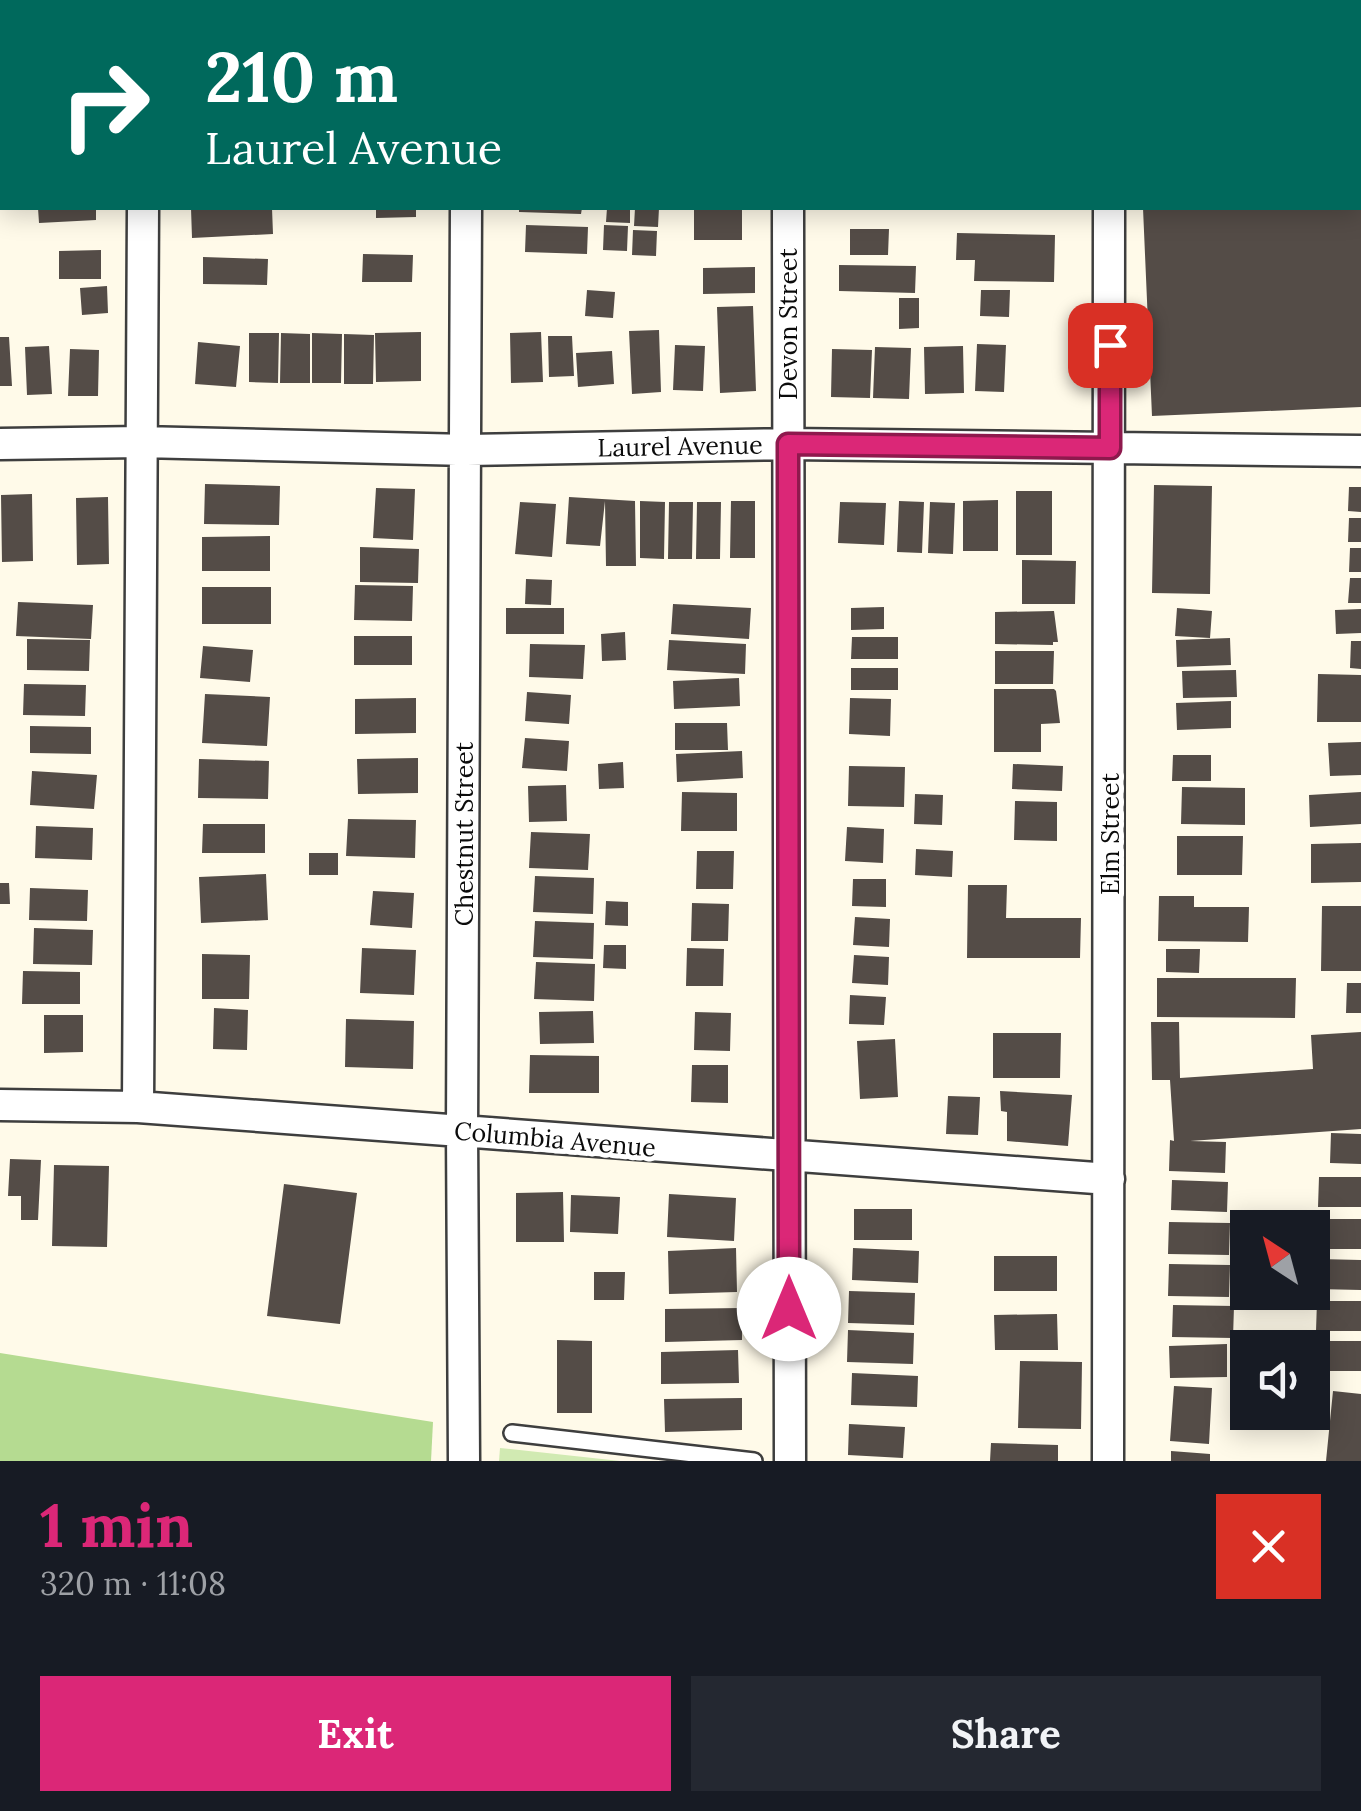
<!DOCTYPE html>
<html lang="en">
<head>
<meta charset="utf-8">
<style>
	body { margin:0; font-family:Lora,serif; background:#242831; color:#f1f3f6; height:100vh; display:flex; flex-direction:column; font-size:38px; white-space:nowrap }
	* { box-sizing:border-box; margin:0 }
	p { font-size:32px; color:#9ea1a6 }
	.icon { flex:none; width:55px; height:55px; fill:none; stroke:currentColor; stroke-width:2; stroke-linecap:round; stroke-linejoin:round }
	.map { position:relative; height:1461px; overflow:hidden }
	.panel { display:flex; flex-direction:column; background:#171b24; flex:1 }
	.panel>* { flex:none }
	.guide { position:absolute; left:0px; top:0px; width:1362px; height:210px; box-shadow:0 5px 25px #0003; background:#00695c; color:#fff; overflow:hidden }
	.needle { width:65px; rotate:324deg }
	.fabs { position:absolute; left:1230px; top:1210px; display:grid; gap:20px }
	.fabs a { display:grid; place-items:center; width:100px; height:100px; border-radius:0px; background:#171b24; box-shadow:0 5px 25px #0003; font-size:50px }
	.pin { position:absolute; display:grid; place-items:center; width:85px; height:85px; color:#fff; margin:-42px; border-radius:20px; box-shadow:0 5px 15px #0006 }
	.me { position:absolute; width:110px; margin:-55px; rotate:0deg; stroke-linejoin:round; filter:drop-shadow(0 0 8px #0008) }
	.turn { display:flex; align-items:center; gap:35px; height:210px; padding:0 40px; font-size:45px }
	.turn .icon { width:130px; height:130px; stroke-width:2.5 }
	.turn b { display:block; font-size:70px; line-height:85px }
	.round { display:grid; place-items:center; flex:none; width:105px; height:105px; border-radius:0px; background:#242831 }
	.overview { display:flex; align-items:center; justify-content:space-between; height:170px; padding:0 40px }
	h1 { font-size:60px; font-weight:800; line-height:75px; color:#db2777 }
	.cta { display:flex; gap:20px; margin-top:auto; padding:20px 40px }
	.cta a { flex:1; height:115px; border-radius:0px; background:#db2777; color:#fff; font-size:40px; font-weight:800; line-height:115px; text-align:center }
	.cta a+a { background:#242831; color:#f1f3f6 }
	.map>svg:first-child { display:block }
	.green { fill:#d1eab2 }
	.forest { fill:#b5db91 }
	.building { fill:#544c47 }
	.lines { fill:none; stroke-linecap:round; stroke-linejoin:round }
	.lane-casing { stroke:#3e3e3e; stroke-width:20 }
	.street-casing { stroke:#3e3e3e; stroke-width:35 }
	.lane { stroke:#fff; stroke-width:15 }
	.street { stroke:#fff; stroke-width:30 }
	.route-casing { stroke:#8e194d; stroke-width:25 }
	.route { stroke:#db2777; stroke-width:18 }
	.labels { text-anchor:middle; stroke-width:10; stroke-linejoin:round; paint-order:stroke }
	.street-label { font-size:25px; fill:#0b0b0b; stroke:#fff }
</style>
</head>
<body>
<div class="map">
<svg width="1361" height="1461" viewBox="0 0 1361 1461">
	<rect width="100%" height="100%" fill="#fffae9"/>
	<path class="green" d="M500,1448L620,1461H499Z"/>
	<path class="forest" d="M0,1353L433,1422L431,1461H0Z"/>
	<path class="building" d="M38,208H96V220L39,223Z
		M191,208H272L273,234L192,238Z
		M376,208H416V217L376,218Z
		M519,208H582L581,214L519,212Z
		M607,208H630V223L606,222Z
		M635,208H659L658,227L634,226Z
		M1143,208H1361V407L1152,416Z
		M694,209H742V240H694Z
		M526,225L588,227L587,254L525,252Z
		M604,225L628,226L627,251L603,250Z
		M850,229H889L888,255H850Z
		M633,230L657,231L656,256L632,255Z
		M957,233L1055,235L1054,282L974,281L975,260H956Z
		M101,250V279H59V251Z
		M363,254L413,255L412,282H362Z
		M203,257L268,259L267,285L203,284Z
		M839,265L916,266L915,293L839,291Z
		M755,267V293L703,294V268Z
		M107,286L108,313L82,315L80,288Z
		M587,290L615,292L613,318L585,316Z
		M981,290H1010L1009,317L980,316Z
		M899,298H919V328L899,329Z
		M753,306L756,391L720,393L717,307Z
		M659,330L661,392L632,394L629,331Z
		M421,332V381L376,382L375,333Z
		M541,332L543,382L511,383L510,333Z
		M249,333H279L278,383L249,382Z
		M281,333L310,334V383H280Z
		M312,333L342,334L341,383H312Z
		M344,334L374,335L373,384H344Z
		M548,336H572L574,376L549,377Z
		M0,337H9L12,386H0Z
		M198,342L240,346L236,387L195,384Z
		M977,344L1006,345L1004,392L975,391Z
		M675,345L705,346L703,391L673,390Z
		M49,346L52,394L27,395L25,347Z
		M963,346L964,393L925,394L924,347Z
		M875,347L911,348L909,399L873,398Z
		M70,349L99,350L98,396H68Z
		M832,349L872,350L870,398L831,397Z
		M612,351L614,384L578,387L576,353Z
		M205,484L280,486L279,525L204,524Z
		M1154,485L1212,486L1210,594L1152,593Z
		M1349,487H1361V512L1348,511Z
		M376,488L415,489L413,540L373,538Z
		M1016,491H1052V555H1016Z
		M32,494L33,561L2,562L1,495Z
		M108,497L109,564L77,565L76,498Z
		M569,497L635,501L636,566H606L605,501L600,546L566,544Z
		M998,500V551H963V501Z
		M640,501L665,502L664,559L640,558Z
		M731,501H755V558H730Z
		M899,501L924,502L922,553L897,552Z
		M520,502L556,504L552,557L515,554Z
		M669,502H693L692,559H668Z
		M697,502H721L720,559H696Z
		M840,502L886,503L884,545L838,543Z
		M930,502L955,503L953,554L928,553Z
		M1349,518H1361V542H1348Z
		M270,536V571H202V537Z
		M360,547L419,549L418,583L360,582Z
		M1350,548H1361V572H1349Z
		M1022,560L1076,561L1075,604H1022Z
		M1350,578H1361V603H1348Z
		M526,579L552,580L551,605L525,604Z
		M355,585L413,586L412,621L354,620Z
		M202,587H271V624H202Z
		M18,602L93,605L91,639L16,636Z
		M673,604L751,608L749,639L671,634Z
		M884,607V629L851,630V608Z
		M506,608H564V634H506Z
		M1177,608L1212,611L1210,638L1175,636Z
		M1361,609V633L1336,634L1335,610Z
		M1054,611L1058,642H1053V645L995,644V612Z
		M625,632L626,660L602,661L601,634Z
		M354,636H412V665H354Z
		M852,637H898V659H851Z
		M1230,638L1231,665L1177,667L1176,640Z
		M27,639L90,640L89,671L27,670Z
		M669,640L746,644L745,674L667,670Z
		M1351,641H1361V669L1350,668Z
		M530,644L585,645L583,679L529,677Z
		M203,646L253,650L250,682L200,678Z
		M995,651H1054L1053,684H995Z
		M851,668H898V690H851Z
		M1236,670L1237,697L1183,698L1182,671Z
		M1318,674L1361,675V722H1317Z
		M739,678L740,706L674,709L673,681Z
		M24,684L86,685L85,716L23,715Z
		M994,689H1054L1056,691L1060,723L1041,724V752H994Z
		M527,692L571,695L569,724L525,721Z
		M205,694L270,697L267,746L202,743Z
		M416,698V733L355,734V699Z
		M850,698L891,699L890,736L849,734Z
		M1231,701V728L1177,730L1176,703Z
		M675,723H727L728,750H675Z
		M30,726L91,727V754L30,753Z
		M525,738L569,741L567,771L522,768Z
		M1361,742V775L1330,776L1328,743Z
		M742,751L743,778L677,782L676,754Z
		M1173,755H1211V781H1172Z
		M418,758V793L358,794L357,759Z
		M199,759L269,761L268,799L198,798Z
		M623,762L624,788L599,789L598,764Z
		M1013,764L1063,766L1062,791L1012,789Z
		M849,766L905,767L904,807L848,806Z
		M32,771L97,775L94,809L30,805Z
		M566,785L567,821L529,822L528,786Z
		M1182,787L1245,788V825L1181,824Z
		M682,792L737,793V831H681Z
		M1361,792V824L1310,827L1309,795Z
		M915,794L943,795L942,825L914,824Z
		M1015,801L1057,802V841L1014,840Z
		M348,819L416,820L415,858L346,856Z
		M203,824H265V853H202Z
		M36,826L93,828L92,860L35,858Z
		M847,827L884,829L883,863L845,861Z
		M531,832L590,834L588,870L529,868Z
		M1177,836H1243L1242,875H1177Z
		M1361,843V882L1311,883V844Z
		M916,849L953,851L952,877L915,875Z
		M697,851H734L733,889H696Z
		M309,853H338V875H309Z
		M266,874L268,920L201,923L199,877Z
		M535,876L594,878L593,914L533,912Z
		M853,879H886V907L852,906Z
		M0,883H9L10,904H0Z
		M968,885H1007L1006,918H1081L1080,958H967Z
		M30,888L88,890L87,921L29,920Z
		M373,891L414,893L412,928L370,925Z
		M1159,896H1194V907H1249L1248,942L1158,941Z
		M606,901L628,902V926L605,925Z
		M692,903L729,904L728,941H691Z
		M1322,906H1361V971H1321Z
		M855,917L890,919L889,947L853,945Z
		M535,921L594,923L593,959L533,957Z
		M34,928L93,930L92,965L33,964Z
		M604,945H626V969L603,968Z
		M362,948L416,950L414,995L360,993Z
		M687,948L724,949L723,986H686Z
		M1166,949H1200L1199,973L1166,972Z
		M202,954L250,955L249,999H202Z
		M854,955L889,957L888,985L852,983Z
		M536,962L595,964L594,1001L534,999Z
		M23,971L80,972V1004H22Z
		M1157,978H1296L1295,1018L1157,1017Z
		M1347,983H1361V1013H1346Z
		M850,995L886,997L884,1025L849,1024Z
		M214,1008L248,1010L247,1050L213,1049Z
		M593,1011L594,1043L540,1044L539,1012Z
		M695,1012L731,1013L730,1051L694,1050Z
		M44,1015H83V1052L44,1053Z
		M346,1019L414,1021L413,1069L345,1067Z
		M1151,1022H1179L1180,1078L1313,1069L1311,1035L1361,1032V1129L1190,1141L1226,1142L1225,1173L1169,1171L1170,1140L1174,1141L1170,1080H1152Z
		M993,1033H1061L1060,1078H993Z
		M895,1039L898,1097L860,1099L857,1041Z
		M530,1055L599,1056V1093H529Z
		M692,1065H728V1103L691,1102Z
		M1000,1091L1072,1095L1068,1146L1007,1141V1112L1001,1111Z
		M948,1096L980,1097L978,1135L946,1134Z
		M1331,1133L1361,1134V1164L1330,1163Z
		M10,1159L41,1160L38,1220H21V1196H8Z
		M54,1165L109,1166L107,1247L52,1246Z
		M1319,1177H1361V1207H1318Z
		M1172,1180L1228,1182L1227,1212L1171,1210Z
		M284,1184L357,1193L340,1324L267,1316Z
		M563,1192L564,1242H516V1193Z
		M669,1194L736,1198L734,1241L667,1237Z
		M571,1195L620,1197L618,1234L570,1232Z
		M854,1209H912V1240H854Z
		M1318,1219H1361V1249H1318Z
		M1169,1222L1230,1223L1229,1255L1168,1254Z
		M736,1248L737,1292L669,1294L668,1251Z
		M853,1248L919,1251L918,1283L852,1280Z
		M994,1256H1057V1291H994Z
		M1318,1259L1361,1260V1290L1317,1289Z
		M1169,1264L1230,1265L1229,1297L1168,1296Z
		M594,1272H625L624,1300H594Z
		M849,1291L915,1293L914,1325L848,1323Z
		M1317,1301H1361V1331H1316Z
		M1173,1305L1234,1306L1233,1338L1172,1337Z
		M742,1308V1340L665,1342V1309Z
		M1057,1314L1058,1350H995L994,1315Z
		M848,1330L914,1333L913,1364L847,1362Z
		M557,1340L592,1341V1413H557Z
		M1319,1341H1361V1371H1319Z
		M1227,1344V1377L1170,1378L1169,1346Z
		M738,1350L739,1383L661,1384V1352Z
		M1020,1361L1082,1362L1081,1429L1018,1428Z
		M852,1373L918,1376L917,1407L851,1405Z
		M1174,1386L1212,1388L1209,1444L1170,1441Z
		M1333,1391L1361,1394V1461H1326Z
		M742,1398V1430L665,1432L664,1399Z
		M849,1424L905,1427L903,1458L848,1455Z
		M991,1443L1058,1445V1461H990Z
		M1171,1451L1210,1454V1461H1171Z"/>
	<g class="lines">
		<defs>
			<path id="lane" d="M512,1433L754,1461"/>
			<path id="street" d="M466,0V2
				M788,0V2
				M1108,0V2
				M144,2V0
				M788,208L790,1461
				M0,444L141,442L467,450L788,444L1361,451
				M0,1105L138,1107L1109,1179
				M138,1107L143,208
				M464,1461L462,1131L466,208
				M1108,1461L1109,208"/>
		</defs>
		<use href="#lane" class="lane-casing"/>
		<use href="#street" class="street-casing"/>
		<use href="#lane" class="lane"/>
		<use href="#street" class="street"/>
	</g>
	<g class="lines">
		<defs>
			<path id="route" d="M789,1309L788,444L1110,448V345"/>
		</defs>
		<use href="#route" class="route-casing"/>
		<use href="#route" class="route"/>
	</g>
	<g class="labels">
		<g class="street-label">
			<text transform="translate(788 324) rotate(-90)" y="9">Devon Street</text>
			<text transform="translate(680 446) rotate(-1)" y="9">Laurel Avenue</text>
			<text transform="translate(464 834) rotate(-90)" y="9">Chestnut Street</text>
			<text transform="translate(1110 834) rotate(-90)" y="9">Elm Street</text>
			<text transform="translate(555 1139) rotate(5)" y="9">Columbia Avenue</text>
		</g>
	</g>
</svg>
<div class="fabs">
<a><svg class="needle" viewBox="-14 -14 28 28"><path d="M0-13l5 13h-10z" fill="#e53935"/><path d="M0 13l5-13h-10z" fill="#9ea1a6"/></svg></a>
<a><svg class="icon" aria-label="sound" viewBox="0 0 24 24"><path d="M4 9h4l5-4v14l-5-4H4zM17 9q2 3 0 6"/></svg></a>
</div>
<div class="pin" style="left:1110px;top:345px;background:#d93025"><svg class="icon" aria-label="arrive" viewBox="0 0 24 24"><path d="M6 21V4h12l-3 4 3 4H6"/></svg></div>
<svg class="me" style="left:789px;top:1309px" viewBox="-20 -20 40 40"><circle r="19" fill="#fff"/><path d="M0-13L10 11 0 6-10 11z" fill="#db2777"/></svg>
<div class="guide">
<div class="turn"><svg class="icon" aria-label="right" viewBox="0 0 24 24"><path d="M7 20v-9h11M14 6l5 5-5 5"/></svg><div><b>210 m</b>Laurel Avenue</div></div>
</div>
</div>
<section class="panel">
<div class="overview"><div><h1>1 min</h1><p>320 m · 11:08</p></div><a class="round" style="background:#d93025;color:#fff"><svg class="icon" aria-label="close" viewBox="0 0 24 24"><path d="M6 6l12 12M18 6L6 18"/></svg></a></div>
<div class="cta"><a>Exit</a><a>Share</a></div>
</section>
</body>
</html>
